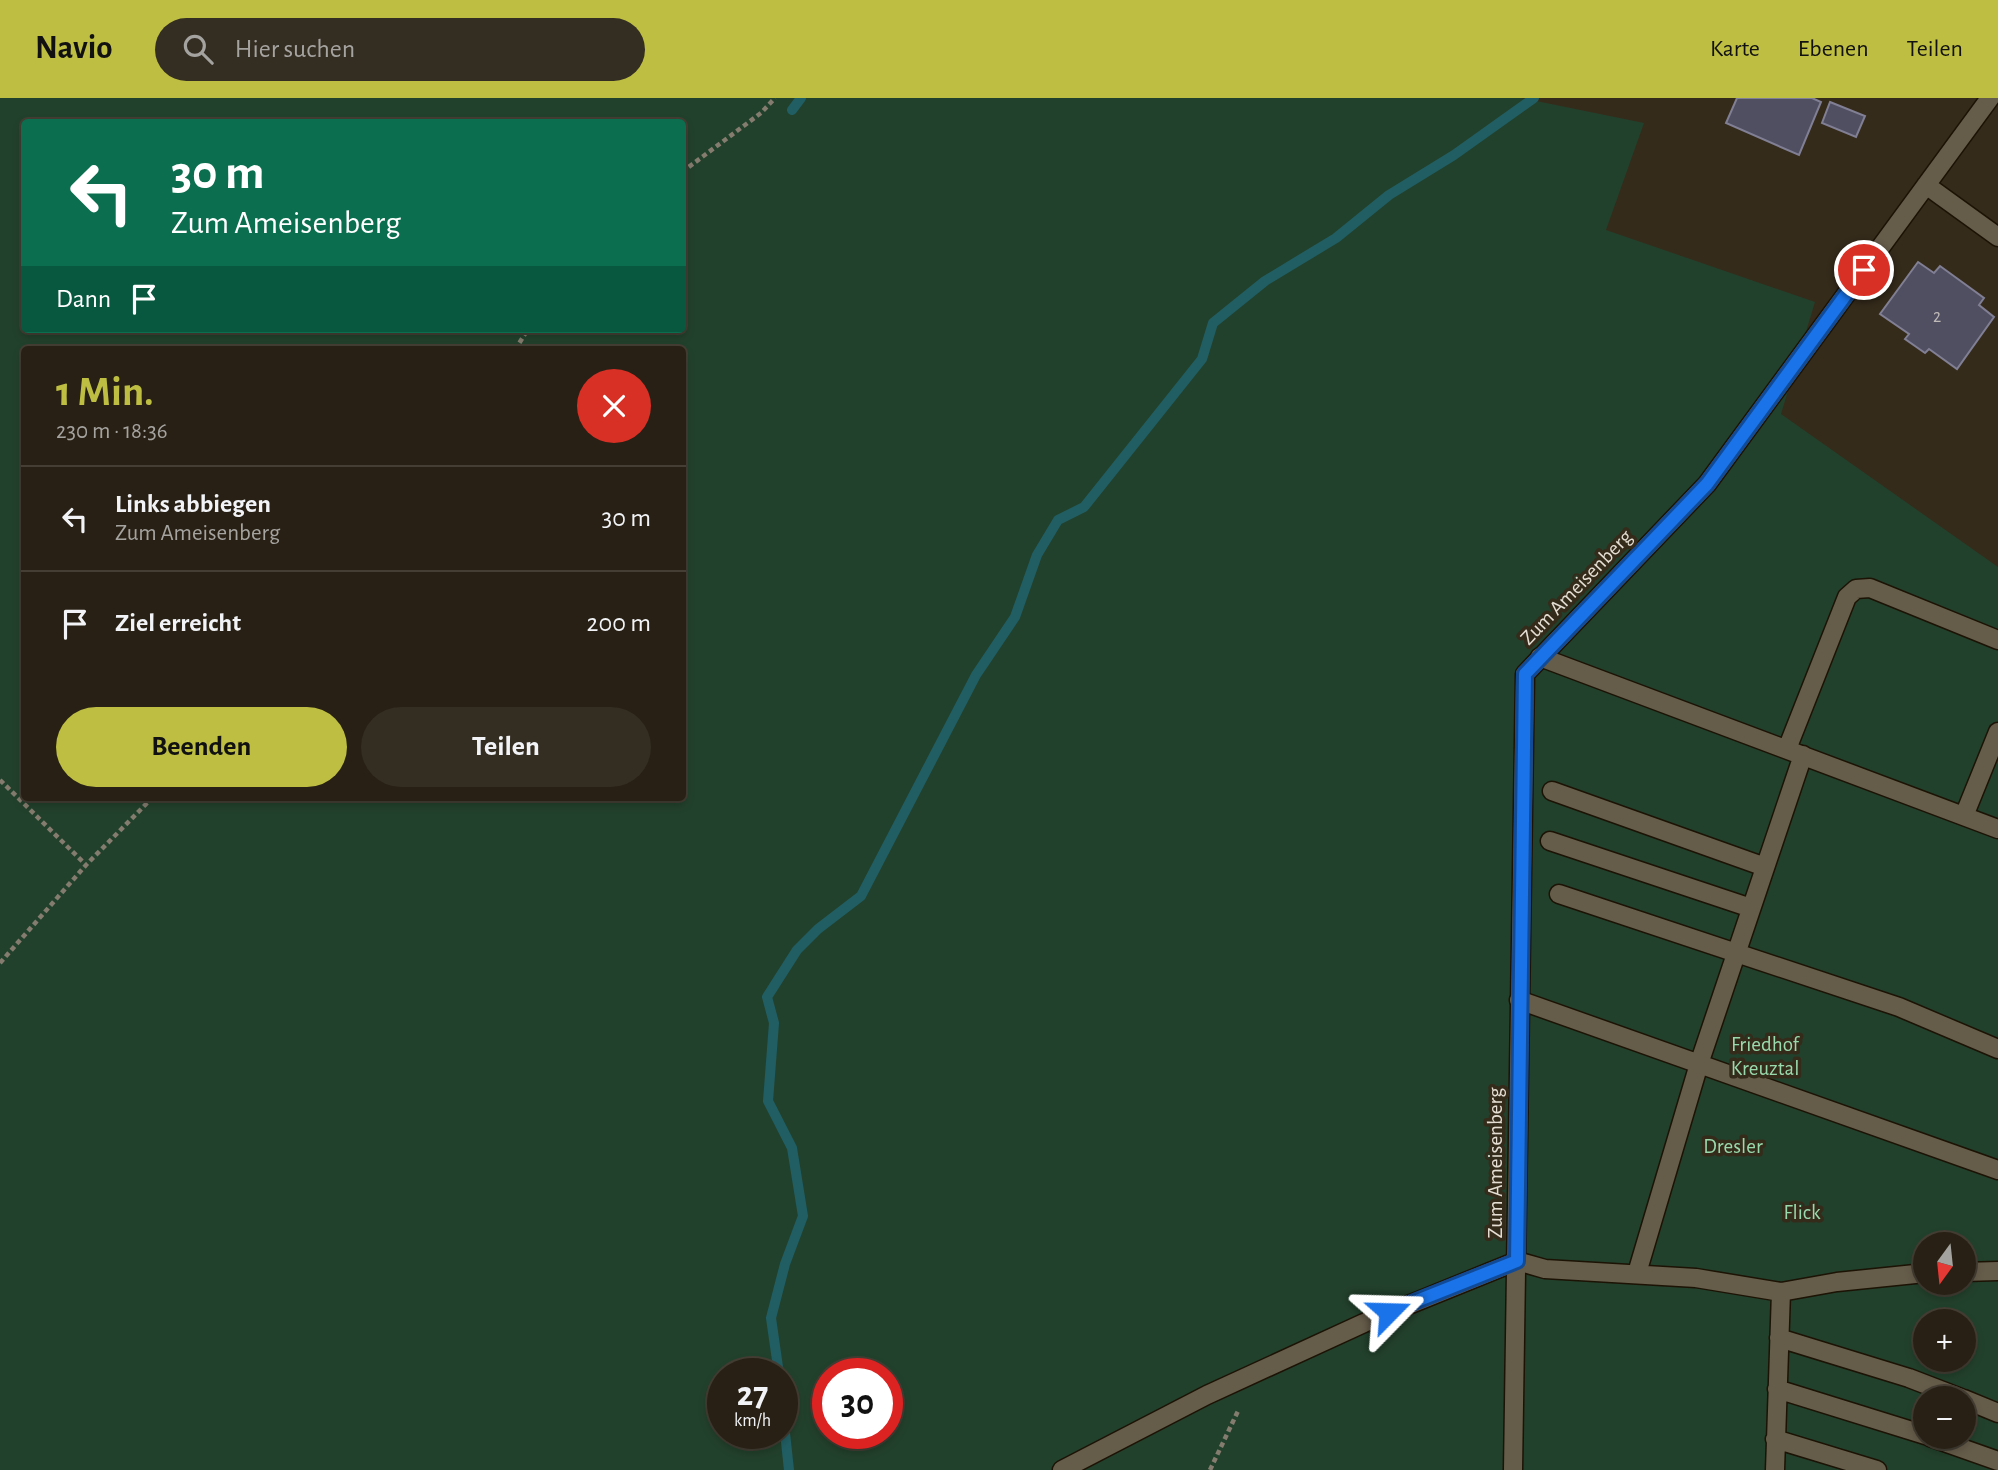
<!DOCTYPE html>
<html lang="de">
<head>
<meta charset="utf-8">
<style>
	body { margin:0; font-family:"Alegreya Sans",sans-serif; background:#342d22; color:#f1f3f6; height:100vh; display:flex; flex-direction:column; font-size:26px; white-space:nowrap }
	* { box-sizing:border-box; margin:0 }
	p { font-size:23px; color:#a5a3a0 }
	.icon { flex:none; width:38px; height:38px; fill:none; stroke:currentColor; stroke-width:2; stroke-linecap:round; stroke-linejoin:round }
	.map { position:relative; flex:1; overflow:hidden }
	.sheet { position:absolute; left:21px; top:248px; width:665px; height:455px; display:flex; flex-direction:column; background:#282014; border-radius:7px; box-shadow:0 4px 10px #0003,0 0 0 2px #443e34 }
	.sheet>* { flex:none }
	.banner { position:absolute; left:21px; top:21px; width:665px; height:214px; border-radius:7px; box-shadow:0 4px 10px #0003,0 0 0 2px #443e34; background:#0b6e4f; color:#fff; overflow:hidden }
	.needle { width:46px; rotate:195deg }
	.tools { position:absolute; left:1913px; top:1134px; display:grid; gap:14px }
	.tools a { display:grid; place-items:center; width:63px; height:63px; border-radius:50%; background:#282014; box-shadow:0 4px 10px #0003,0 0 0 2px #443e34; font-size:35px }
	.speed { position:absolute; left:707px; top:1260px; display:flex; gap:14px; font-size:35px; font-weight:700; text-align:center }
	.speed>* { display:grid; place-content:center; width:91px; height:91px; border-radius:50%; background:#282014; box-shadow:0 4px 10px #0003,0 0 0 2px #443e34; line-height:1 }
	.speed small { font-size:18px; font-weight:400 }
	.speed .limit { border:10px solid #d22; background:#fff; color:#111 }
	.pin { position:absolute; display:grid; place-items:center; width:60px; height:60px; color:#fff; margin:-30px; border:4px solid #fff; border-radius:50%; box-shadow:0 2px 7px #0007 }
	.me { position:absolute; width:77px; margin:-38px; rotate:68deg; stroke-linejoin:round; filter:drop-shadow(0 0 5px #0008) }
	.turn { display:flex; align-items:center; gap:24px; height:147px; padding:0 35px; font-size:32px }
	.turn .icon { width:91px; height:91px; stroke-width:2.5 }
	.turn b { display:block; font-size:49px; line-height:60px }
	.then { display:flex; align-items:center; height:66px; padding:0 35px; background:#0003; gap:14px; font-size:26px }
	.round { display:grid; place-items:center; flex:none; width:74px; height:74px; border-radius:37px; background:#342d22 }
	.head { display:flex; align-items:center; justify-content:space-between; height:119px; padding:0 35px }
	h1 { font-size:42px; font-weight:700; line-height:52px; color:#bebf42 }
	.primary-button { display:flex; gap:14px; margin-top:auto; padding:14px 35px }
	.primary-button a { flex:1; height:80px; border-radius:42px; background:#bebf42; color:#111; font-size:28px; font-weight:700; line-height:80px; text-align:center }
	.primary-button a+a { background:#342d22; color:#f1f3f6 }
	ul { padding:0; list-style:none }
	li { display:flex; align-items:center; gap:21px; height:105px; padding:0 35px; border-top:2px solid #443e34 }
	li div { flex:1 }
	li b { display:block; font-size:26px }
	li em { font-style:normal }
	header { display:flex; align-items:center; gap:42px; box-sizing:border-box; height:98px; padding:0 35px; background:#bebf42; color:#111 }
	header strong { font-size:33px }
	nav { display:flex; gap:38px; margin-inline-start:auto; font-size:24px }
	.search { width:490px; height:63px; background:#342d22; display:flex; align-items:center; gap:18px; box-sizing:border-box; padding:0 24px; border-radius:38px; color:#a5a3a0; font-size:26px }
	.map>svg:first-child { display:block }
	.green { fill:#22412c; fill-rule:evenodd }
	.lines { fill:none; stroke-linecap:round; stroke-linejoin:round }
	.stream { stroke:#215e63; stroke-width:10 }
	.building { fill:#504f62; stroke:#807f94; stroke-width:2 }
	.service-casing { stroke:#1c1305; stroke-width:21 }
	.minor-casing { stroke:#1c1305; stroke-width:21 }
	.path { stroke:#847c6e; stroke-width:4.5; stroke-dasharray:5 3.5; stroke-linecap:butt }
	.service { stroke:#665c4a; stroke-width:18 }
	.minor { stroke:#665c4a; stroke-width:18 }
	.route-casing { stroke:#114b97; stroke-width:18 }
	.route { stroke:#1a73e8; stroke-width:12 }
	.labels { text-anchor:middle; stroke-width:7; stroke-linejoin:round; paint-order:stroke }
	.number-label { font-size:18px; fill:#bfbab7 }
	.street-label { font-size:21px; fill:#e4ded3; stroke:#352b1b }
	.park-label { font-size:21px; fill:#99daac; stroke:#352b1b }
</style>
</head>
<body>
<header>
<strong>Navio</strong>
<div class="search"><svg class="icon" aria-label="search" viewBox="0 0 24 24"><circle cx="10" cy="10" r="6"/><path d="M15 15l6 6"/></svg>Hier suchen</div>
<nav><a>Karte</a><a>Ebenen</a><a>Teilen</a></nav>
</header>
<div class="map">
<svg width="1998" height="1372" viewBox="0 0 1998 1372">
	<rect width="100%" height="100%" fill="#352b1b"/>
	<path class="green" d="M0,0H1521L1644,25L1606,132L1815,204L1781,316L1998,469V1372H0ZM24,24H682V231H24ZM24,252H682V700H24ZM1925,1146H1964V1185H1925ZM1925,1223H1964V1262H1925ZM723,1276H782V1335H723ZM828,1276H887V1335H828ZM1925,1300H1964V1339H1925Z"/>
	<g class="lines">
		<path class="stream" d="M792,12L801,0
			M779,1276L771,1220L785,1166L803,1118L792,1050L768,1003L774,925L767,899L797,852L818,831L861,798L976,577L1015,519L1037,457L1058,422L1084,409L1202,261L1213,225L1265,183L1336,140L1389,97L1454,57L1534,0
			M782,1307L789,1372"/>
	</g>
	<path class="building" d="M1737,0H1812L1821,4L1799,57L1726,25Z
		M1830,4L1865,18L1856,39L1822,25Z
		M1918,164L1934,175L1940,168L1984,200L1979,207L1994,219L1957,271L1929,251L1925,255L1905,241L1909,236L1880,216Z"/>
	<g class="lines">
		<defs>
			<path id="service" d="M1540,559L1998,731
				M1787,651L1847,499L1856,491L1870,490L1998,542
				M1552,693L1765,769
				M1964,718L1998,634
				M1550,743L1751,810
				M1559,796L1899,909L1998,951
				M1519,902L1998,1072
				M1517,1163L1545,1171L1696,1180L1781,1194L1837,1184L1925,1175
				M1964,1174L1998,1173
				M1637,1175L1699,966L1803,657
				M1779,1240L1909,1280L1961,1300
				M1777,1291L1925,1337
				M1964,1301L1998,1315
				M1930,1339L1998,1363
				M1775,1341L1877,1372
				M1775,1372L1781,1194"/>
			<path id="minor" d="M1926,87L1998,139
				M1062,1372L1207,1297L1364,1225L1517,1163
				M1513,1372L1525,576L1707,386L1990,0"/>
		</defs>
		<use href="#service" class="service-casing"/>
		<use href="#minor" class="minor-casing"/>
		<path class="path" d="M682,74L761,15L775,0
			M515,252L528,231
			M0,682L86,767
			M0,865L86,767L152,700
			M1210,1372L1238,1313"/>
		<use href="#service" class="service"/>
		<use href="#minor" class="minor"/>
	</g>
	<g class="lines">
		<defs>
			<path id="route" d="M1389,1214L1517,1163L1525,576L1707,386L1864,172"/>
		</defs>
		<use href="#route" class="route-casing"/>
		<use href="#route" class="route"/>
	</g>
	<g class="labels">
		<g class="number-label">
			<text x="1937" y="224">2</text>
		</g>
		<g class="street-label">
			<text transform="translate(1576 489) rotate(-46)" y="7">Zum Ameisenberg</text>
			<text transform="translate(1495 1065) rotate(-90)" y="7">Zum Ameisenberg</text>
		</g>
		<g class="park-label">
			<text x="1765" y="953">Friedhof<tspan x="1765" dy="24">Kreuztal</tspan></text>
			<text x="1733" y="1055">Dresler</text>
			<text x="1802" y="1121">Flick</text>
		</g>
	</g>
</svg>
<div class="tools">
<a><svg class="needle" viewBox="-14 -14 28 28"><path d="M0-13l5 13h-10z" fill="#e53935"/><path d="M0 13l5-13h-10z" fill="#a5a3a0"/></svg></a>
<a>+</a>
<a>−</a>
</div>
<div class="speed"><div>27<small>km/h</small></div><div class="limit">30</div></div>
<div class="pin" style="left:1864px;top:172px;background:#d93025"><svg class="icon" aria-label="arrive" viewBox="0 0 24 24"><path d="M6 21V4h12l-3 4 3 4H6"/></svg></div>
<svg class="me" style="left:1389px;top:1214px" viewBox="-20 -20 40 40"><path d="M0-17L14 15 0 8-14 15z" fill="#1a73e8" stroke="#fff" stroke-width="4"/></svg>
<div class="banner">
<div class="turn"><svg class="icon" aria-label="left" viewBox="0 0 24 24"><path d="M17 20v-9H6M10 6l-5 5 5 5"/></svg><div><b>30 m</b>Zum Ameisenberg</div></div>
<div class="then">Dann<svg class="icon" aria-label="arrive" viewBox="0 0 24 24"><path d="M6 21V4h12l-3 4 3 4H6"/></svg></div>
</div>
<section class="sheet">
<div class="head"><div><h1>1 Min.</h1><p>230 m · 18:36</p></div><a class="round" style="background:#d93025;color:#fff"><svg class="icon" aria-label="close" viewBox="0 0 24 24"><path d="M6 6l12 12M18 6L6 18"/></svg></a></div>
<ul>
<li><svg class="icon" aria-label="left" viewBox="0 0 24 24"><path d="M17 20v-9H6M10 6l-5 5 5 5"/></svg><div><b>Links abbiegen</b><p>Zum Ameisenberg</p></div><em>30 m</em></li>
<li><svg class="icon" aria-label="arrive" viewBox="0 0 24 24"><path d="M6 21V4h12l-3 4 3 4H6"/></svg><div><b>Ziel erreicht</b></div><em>200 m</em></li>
</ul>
<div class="primary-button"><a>Beenden</a><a>Teilen</a></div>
</section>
</div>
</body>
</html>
